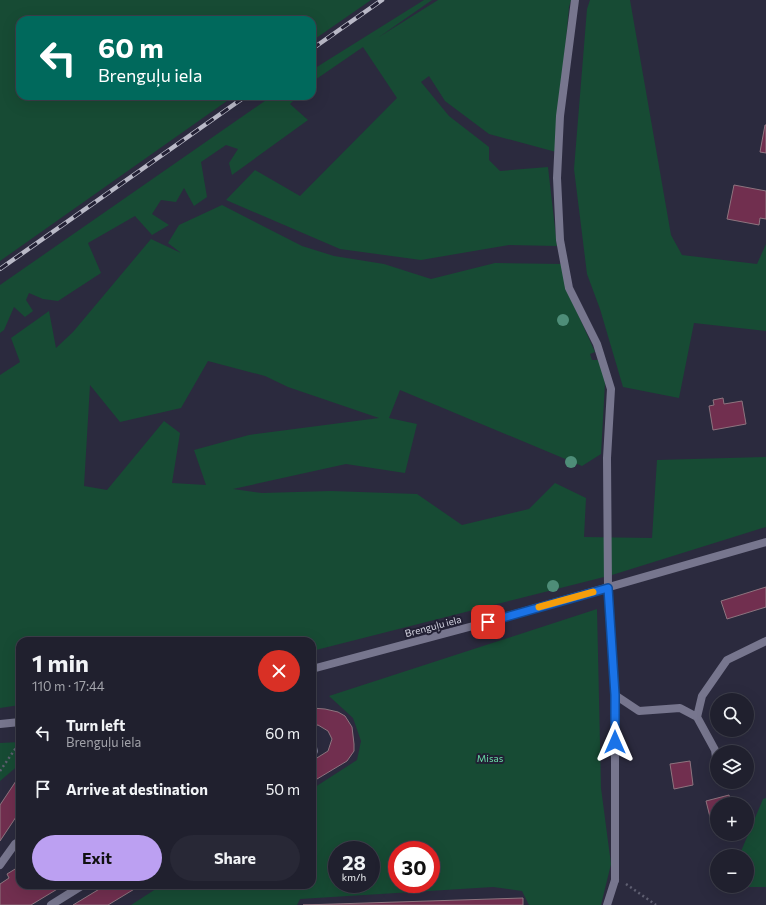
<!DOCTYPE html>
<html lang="en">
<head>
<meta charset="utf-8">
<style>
	body { margin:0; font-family:Commissioner,sans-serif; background:#282836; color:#f1f3f6; height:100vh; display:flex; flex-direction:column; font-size:15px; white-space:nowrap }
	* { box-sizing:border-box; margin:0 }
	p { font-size:13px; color:#a2a3aa }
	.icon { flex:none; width:22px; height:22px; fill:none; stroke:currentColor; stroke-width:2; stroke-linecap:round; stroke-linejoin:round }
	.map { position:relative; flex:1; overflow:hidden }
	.sheet { position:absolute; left:16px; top:637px; width:300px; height:252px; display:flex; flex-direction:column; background:#20202e; border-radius:12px; box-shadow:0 4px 16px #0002,0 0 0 1px #3d3e4a }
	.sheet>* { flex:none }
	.top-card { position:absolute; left:16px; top:16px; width:300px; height:84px; border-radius:12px; box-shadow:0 4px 16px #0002,0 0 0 1px #3d3e4a; background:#00695c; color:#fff; overflow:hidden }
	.tools { position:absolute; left:710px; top:693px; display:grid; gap:8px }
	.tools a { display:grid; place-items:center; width:44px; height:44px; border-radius:50%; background:#20202e; box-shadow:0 4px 16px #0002,0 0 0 1px #3d3e4a; font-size:20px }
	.speed { position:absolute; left:328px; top:841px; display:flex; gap:8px; font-size:20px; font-weight:700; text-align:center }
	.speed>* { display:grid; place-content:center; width:52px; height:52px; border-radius:50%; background:#20202e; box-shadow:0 4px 16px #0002,0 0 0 1px #3d3e4a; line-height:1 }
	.speed small { font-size:10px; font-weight:400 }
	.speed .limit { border:6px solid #d22; background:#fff; color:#111 }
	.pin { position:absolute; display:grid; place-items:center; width:34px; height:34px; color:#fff; margin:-17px; border-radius:8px; box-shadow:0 2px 6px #0006 }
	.me { position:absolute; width:44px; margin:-22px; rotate:0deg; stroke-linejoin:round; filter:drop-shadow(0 0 3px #0008) }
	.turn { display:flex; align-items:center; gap:14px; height:84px; padding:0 16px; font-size:18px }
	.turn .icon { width:52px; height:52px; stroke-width:2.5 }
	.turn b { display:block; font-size:28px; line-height:34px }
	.round { display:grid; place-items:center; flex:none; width:42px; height:42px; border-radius:21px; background:#282836 }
	.headline { display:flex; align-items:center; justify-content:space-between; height:68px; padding:0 16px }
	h1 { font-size:24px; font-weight:700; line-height:30px }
	.cta { display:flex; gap:8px; margin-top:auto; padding:8px 16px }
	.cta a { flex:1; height:46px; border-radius:24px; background:#bca0f2; color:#111; font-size:16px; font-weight:700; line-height:46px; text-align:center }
	.cta a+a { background:#282836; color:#f1f3f6 }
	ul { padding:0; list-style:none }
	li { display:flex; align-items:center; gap:12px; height:56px; padding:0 16px }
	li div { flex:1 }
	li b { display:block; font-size:15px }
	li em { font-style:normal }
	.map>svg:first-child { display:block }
	.green { fill:#174b34; fill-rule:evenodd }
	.building { fill:#712f4f; stroke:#8e747f }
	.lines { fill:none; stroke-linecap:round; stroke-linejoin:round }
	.path { stroke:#5f5f71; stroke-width:2.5; stroke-dasharray:2 3; stroke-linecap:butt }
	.service { stroke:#77768e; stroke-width:8 }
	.minor { stroke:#77768e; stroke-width:8 }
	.tertiary { stroke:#77768e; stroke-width:8 }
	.rail-casing { stroke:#b9b9c7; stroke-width:4.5 }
	.rail { stroke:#222034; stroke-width:3; stroke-dasharray:9; stroke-linecap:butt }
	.tree { fill:#4e8d78 }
	.route-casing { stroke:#114b97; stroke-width:10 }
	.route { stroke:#1a73e8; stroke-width:7 }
	.slow { stroke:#f59e0b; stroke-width:7 }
	.labels { text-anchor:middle; stroke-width:4; stroke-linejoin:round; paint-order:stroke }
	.street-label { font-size:10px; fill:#d4d4e1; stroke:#222034 }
	.park-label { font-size:10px; fill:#6adea8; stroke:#222034 }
</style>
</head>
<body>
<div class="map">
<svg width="766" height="905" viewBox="0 0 766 905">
	<rect width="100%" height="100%" fill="#2b2a3e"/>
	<path class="green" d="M0,0H371L312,41V20H20V96H234L0,261Z
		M424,0H432L379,37L438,0H571L569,7L556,152L489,134L445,101L429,76L421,82L449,116L489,147V160L500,171L548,167L557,246L509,245L421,260L340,249L226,200L255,170L300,196L397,98L363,47L312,82V70Z
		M590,0H630L671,235L682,255L757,264L766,244V331L694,323L679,398L623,387L600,309L587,274L574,169L587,9Z
		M272,96H298L290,104L308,120L232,175L229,163L238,149L226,145L201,162L207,197L194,206L184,188L176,202L161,200L152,214L169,225L152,235L135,216L88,243L101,273L58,301L43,299L29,293L26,300L33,311L25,317L14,307L4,330L0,333V285Z
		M222,205L302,246L334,256L384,264L431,279L495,263L562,264L572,301L595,352L590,354L592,360H600L605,383L601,454L582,466L400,390L389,418L417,424L405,473L346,464L233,489L262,493L331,491L417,494L462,525L529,509L555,483L586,498L584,537L652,538L657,460L766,457V527L612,575L312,651V641H20V705L0,708V375L20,362L11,338L49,311L56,348L73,332L151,239L181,253L168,243L179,225ZM208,361L265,376L288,387L379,418L249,435L194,450L206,485L172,483L180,433L164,421L107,490L84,486L90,385L120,422L181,408Z
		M597,609L601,788L611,864L601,905H529L522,891L493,887L300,899L297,905H131L162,885H312V789L357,760L361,741L353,718L329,696ZM337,850H371V884H337ZM397,850H431V884H397Z
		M20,742V764L0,781V743Z
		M766,798V887H726L747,886V856H739L763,799Z"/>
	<path class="building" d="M765,125H766V153L760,152Z
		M734,185L766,191V219L760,218L759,225L727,219Z
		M723,398L724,404L742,401L746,424L713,430L709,406L714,405L713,400Z
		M766,587V607L727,619L721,601Z
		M312,708L325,709L338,712L345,716L352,727L354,744V751L347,761L312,782V761L328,751L332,739L328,731L318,725L312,726Z
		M690,761L693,785L674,789L670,764Z
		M20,775V811L0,841V805Z
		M729,795L731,804H717V819L711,821L706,801Z
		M20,866V885H64L31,905H0V884L9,878L7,874Z
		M106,885H141L108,905H73Z
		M523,898V905H303Z"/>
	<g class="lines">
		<path class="path" d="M0,771L20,742
			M626,884L656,905"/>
		<path class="service" d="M615,695L639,711L680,708L697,717L715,750L717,765
			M697,717L702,696L727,660L766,641
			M312,744L314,751L312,752
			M0,865L15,844L20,841
			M51,905L83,885
			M607,905L615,880"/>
		<path class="minor" d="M575,0L560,116L557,178L560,240L569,288L597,344L611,389L607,458L608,588L615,695V880"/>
		<path class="tertiary" d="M312,669L473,626L766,542
			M0,724L20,722"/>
		<defs>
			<path id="rail" d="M312,49L382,0
				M0,269L246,96"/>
		</defs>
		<use href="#rail" class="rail-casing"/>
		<use href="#rail" class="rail"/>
	</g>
	<g class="tree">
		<circle cx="563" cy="320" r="6"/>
		<circle cx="571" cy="462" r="6"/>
		<circle cx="553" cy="586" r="6"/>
	</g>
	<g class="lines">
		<defs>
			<path id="route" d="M488,622L608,588L615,695V742"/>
		</defs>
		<use href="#route" class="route-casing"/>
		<use href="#route" class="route"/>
		<path class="slow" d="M539,607L593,592"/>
	</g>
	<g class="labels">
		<g class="street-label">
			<text transform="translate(433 626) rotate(-15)" y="4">Brenguļu iela</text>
		</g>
		<g class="park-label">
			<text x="490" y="762">Misas</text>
		</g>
	</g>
</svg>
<div class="tools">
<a><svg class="icon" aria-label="search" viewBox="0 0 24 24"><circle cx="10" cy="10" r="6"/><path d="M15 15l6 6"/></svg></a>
<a><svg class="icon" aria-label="layers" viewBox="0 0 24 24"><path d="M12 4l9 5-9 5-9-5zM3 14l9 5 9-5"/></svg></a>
<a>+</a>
<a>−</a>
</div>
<div class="speed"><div>28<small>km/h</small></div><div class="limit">30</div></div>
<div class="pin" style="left:488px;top:622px;background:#d93025"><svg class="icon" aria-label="arrive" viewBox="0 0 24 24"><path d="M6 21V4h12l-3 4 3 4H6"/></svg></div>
<svg class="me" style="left:615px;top:742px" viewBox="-20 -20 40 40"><path d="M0-17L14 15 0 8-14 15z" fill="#1a73e8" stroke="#fff" stroke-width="4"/></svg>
<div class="top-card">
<div class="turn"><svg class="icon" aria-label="left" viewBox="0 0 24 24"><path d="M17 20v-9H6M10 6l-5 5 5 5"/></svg><div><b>60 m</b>Brenguļu iela</div></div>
</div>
<section class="sheet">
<div class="headline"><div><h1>1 min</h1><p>110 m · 17:44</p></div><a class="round" style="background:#d93025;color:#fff"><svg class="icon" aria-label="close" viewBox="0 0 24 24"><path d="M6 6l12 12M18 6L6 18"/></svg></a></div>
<ul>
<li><svg class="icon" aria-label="left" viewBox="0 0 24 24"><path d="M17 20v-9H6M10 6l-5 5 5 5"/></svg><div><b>Turn left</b><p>Brenguļu iela</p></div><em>60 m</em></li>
<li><svg class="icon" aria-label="arrive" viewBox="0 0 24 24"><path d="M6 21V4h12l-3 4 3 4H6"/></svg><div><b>Arrive at destination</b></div><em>50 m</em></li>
</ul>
<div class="cta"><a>Exit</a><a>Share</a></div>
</section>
</div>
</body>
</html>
